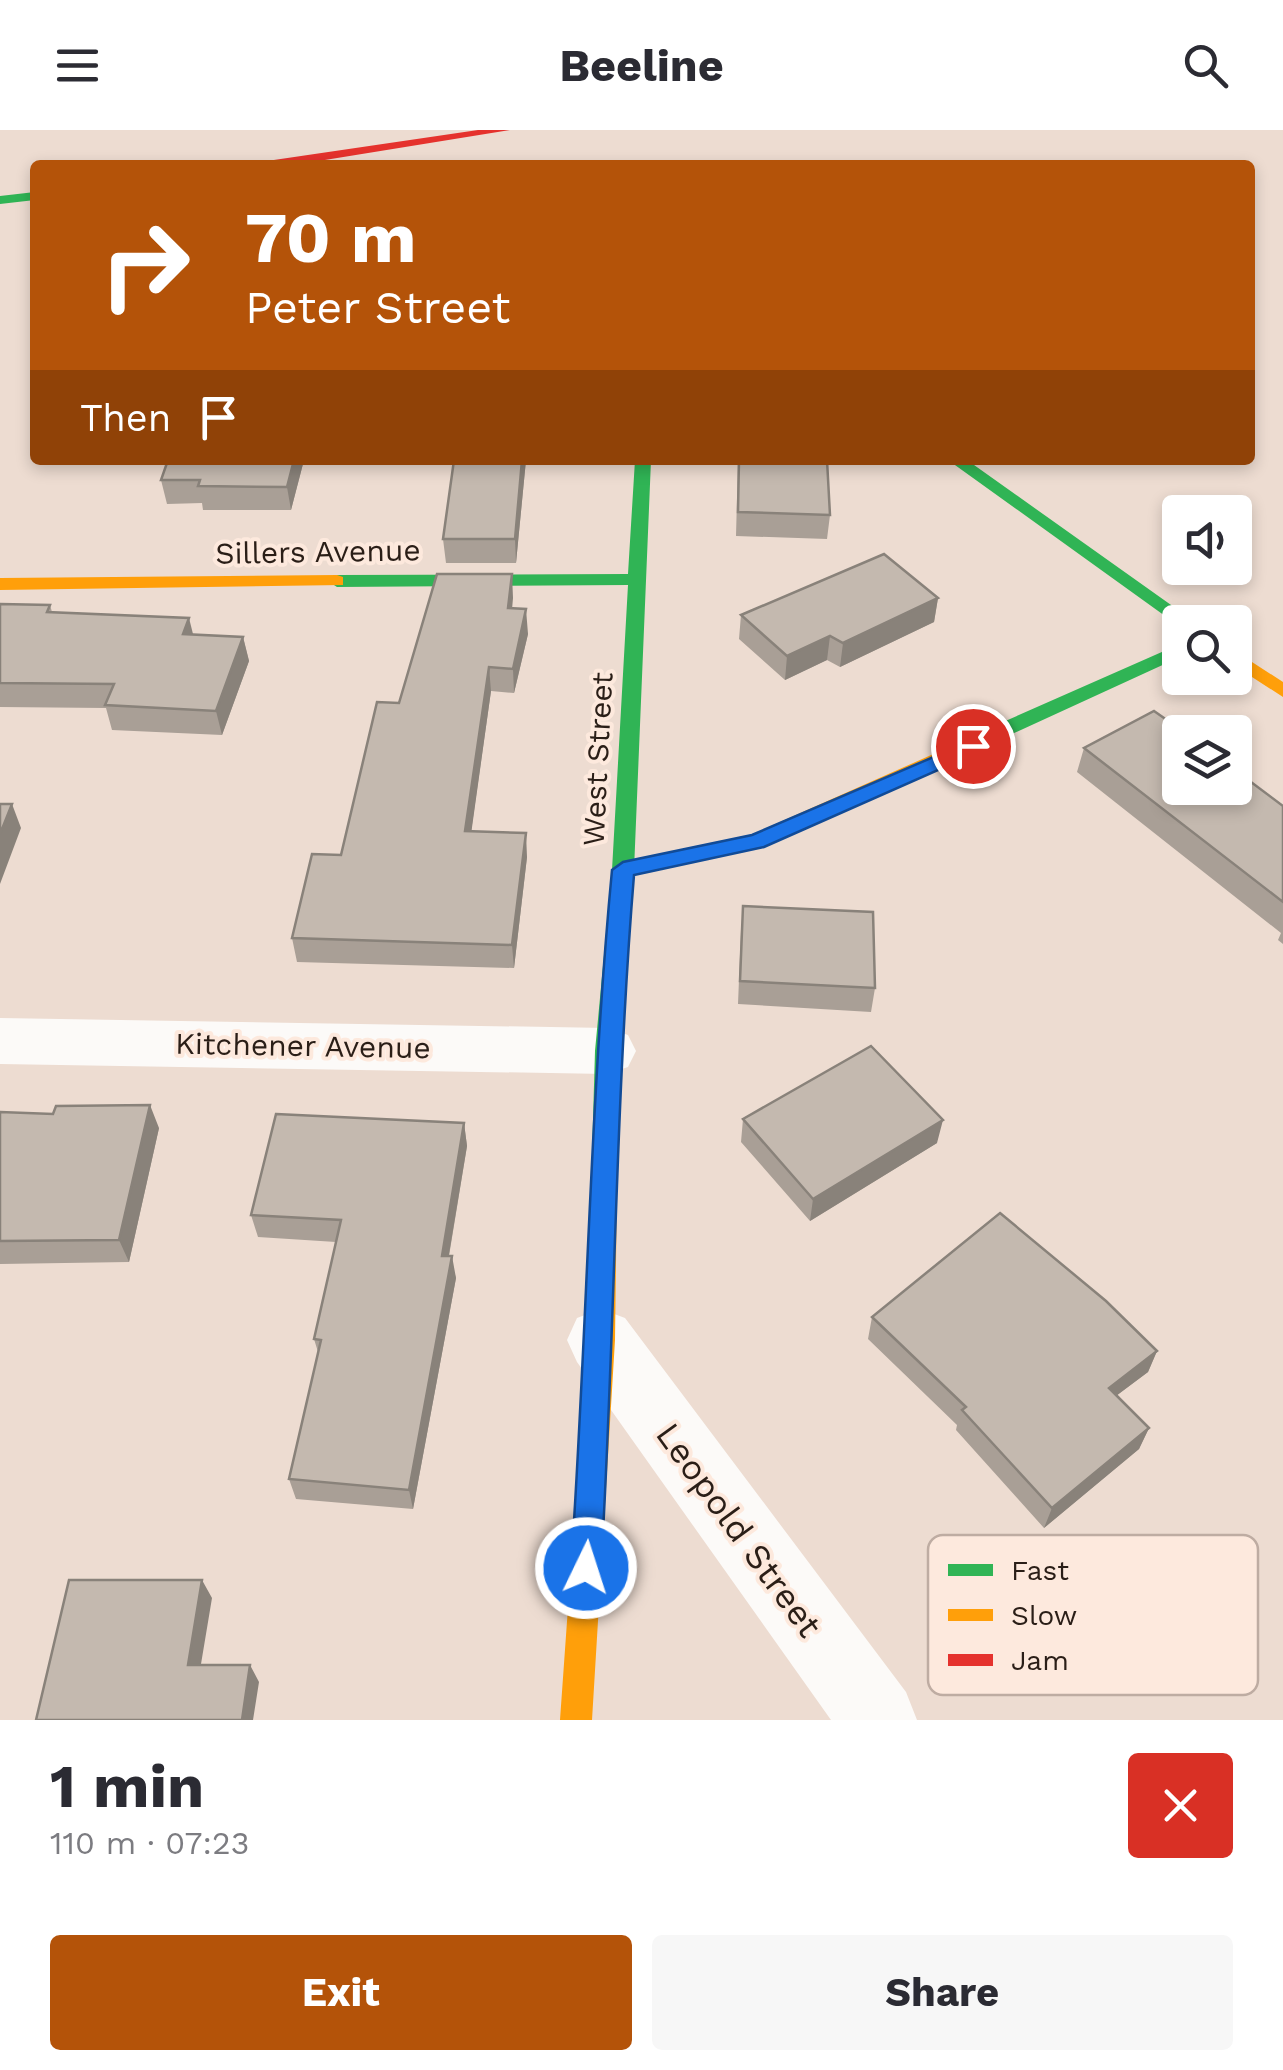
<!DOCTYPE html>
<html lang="en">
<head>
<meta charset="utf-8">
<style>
	body { margin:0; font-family:"Work Sans",sans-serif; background:#f7f7f7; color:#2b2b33; height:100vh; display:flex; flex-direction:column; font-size:38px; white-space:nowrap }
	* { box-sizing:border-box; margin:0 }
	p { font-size:32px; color:#7c7c81 }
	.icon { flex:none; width:55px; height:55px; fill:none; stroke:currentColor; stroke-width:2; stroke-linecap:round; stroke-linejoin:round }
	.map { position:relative; height:1590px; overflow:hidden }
	.sheet { display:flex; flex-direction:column; background:#fff; flex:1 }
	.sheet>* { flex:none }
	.top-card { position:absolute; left:30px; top:30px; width:1225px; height:305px; border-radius:10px; box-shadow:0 5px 15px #0003; background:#b45309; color:#fff; overflow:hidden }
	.fabs { position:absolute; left:1162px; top:365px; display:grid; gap:20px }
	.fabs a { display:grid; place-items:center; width:90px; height:90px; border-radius:10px; background:#fff; box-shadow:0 5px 15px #0003; font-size:50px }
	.pin { position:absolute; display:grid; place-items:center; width:85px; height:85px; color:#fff; margin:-42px; border:5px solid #fff; border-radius:50%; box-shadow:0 2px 10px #0007 }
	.me { position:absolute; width:110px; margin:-55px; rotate:4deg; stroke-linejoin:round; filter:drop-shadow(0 0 8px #0008) }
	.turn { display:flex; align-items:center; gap:35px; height:210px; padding:0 50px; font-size:45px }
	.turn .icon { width:130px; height:130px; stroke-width:2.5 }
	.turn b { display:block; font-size:70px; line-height:85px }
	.then { display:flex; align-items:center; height:95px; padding:0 50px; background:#0003; gap:20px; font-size:38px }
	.round { display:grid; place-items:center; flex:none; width:105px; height:105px; border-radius:10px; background:#f7f7f7 }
	.headline { display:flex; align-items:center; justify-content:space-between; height:170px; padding:0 50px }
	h1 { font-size:60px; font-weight:700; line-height:75px }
	.action { display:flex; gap:20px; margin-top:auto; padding:20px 50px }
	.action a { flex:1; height:115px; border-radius:10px; background:#b45309; color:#fff; font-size:40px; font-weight:700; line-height:115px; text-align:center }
	.action a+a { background:#f7f7f7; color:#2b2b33 }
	header { display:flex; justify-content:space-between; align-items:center; height:130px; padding:0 50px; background:#fff; font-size:45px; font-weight:700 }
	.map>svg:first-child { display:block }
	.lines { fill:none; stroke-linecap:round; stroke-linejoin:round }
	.street { fill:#fcfaf8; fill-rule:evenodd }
	.fast { fill:#30b455; fill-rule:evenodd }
	.slow { fill:#ff9f0a; fill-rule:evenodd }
	.jam { fill:#e5322d; fill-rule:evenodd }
	.wall { fill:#a99f96 }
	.shaded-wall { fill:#89827a }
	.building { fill:#c4b9af; stroke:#89827a; stroke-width:2.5 }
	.route { fill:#1a73e8; stroke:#114b97; stroke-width:2.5 }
	.labels { text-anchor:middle; stroke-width:8; stroke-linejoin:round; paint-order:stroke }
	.street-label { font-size:30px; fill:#2a1e17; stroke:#fde9dd }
	.near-street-label { font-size:35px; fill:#2a1e17; stroke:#fde9dd }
	.key { fill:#fde9dd; stroke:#beaca2; stroke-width:2.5 }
	.key-label { font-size:28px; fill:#2a1e17 }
</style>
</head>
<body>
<header><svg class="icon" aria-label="menu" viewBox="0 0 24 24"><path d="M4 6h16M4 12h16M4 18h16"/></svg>Beeline<svg class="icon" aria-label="search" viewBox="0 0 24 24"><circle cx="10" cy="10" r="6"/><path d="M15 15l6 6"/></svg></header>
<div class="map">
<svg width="1283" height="1590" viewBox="0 0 1283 1590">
	<rect width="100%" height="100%" fill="#eddcd1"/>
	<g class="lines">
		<path class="street" d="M0,888L607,898L628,905L636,921L628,937L607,944L0,934Z
			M601,1179L625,1188L906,1562L917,1590H831L577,1232L567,1210L577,1188Z"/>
		<path class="fast" d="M35,62V70L0,74V66Z
			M635,330H651L634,740L619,921L617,1057L613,1065L604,1068L595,1065L591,1057L595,921L612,740L628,455L337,457L328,451L337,445L628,444Z
			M948,330H967L1195,492H1180L1179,496Z
			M1180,514V527L999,610H985L982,605L985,600Z"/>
		<path class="slow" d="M337,445L343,447V455L0,460V448Z
			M1235,521L1283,552V567L1235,536Z
			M992,598L1002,605L999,610L764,717L623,748L612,740L623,732L751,705Z
			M604,1046L613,1049L617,1057L615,1210L592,1590H560L587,1210L591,1057L595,1049Z"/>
		<path class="jam" d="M478,0H510L294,35H260L267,31Z"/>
	</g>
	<path class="wall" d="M304,330L291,380H203L202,373L167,374L161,350Z
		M454,330H526L516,433H446L443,409Z
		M738,330L830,385L827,409L736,406Z
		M512,444V479L528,504L514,563L491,561L471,702L527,727L514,838L297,832L292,808L341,725L399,573Z
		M938,468L934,492L840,537L827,530L785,550L739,509L741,485Z
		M0,474L50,475L52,482L193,504L243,507L249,531L222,605L112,600L106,578L0,577Z
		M1084,618L1283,676V814L1278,810L1281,803L1077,642Z
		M741,800L875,858L871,882L738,874Z
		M0,982L159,998L129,1132L0,1134Z
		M743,989L937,1013L810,1091L741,1012Z
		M464,993L467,1016L449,1126L456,1148L413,1379L296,1369L289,1349L318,1222L314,1209L336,1112L258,1107L251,1085Z
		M872,1187L1157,1221L1148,1242L1117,1265L1149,1298L1139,1319L1044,1398L956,1300L957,1295L868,1209Z"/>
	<path class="shaded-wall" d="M294,330H304L291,380L287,357Z
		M522,330H526L516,433L515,409Z
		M512,444L513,468L510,503L508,478Z
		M938,468L934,492L840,537L843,513Z
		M526,479L528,504L514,563L513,539Z
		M189,488L195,512L183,504Z
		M830,506L827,530L785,550L787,526Z
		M243,507L249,531L222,605L216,581Z
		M489,537L491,561L468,726L465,701Z
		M12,674L21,698L0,754V704Z
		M526,703L527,727L514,838L512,815Z
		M150,975L159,998L129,1132L119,1110Z
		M943,990L937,1013L810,1091L813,1069Z
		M464,993L467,1016L445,1148L442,1126Z
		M452,1126L456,1148L413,1379L409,1360Z
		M1157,1221L1148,1242L1100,1278L1109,1258Z
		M1149,1298L1139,1319L1044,1398L1052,1378Z
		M202,1450L212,1468L198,1552L188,1535Z
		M250,1535L259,1552L253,1590H242Z"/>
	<path class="building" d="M168,330H294L287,357L198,356L200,350H161Z
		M454,330H522L515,409H443Z
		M739,330H827L830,385L738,382Z
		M884,424L938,468L843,513L830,506L787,526L741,485Z
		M437,444H512L508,478L526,479L513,539L489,537L465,701L526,703L512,815L292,808L312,724L341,725L377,572L399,573Z
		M0,474L50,475L47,482L189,488L183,504L243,507L216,581L105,575L114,554L0,553Z
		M1154,581L1184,602H1180V658H1235V640L1283,676V772L1084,618Z
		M0,674H12L0,704Z
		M743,776L873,782L875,858L740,851Z
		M871,916L943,990L813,1069L743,989Z
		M150,975L119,1110L0,1111V982L53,984L56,976Z
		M276,984L464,993L442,1126H452L409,1360L289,1349L321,1210L314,1209L341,1090L251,1085Z
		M1000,1083L1106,1171L1157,1221L1109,1258L1149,1298L1052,1378L962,1280L966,1277L872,1187Z
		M69,1450H202L188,1535H250L242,1590H36Z"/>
	<path class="route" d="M973,610L981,612V621L764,717L634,745C615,976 615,1207 601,1438L597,1449L586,1453L575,1449L571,1438C587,1205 590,972 612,740L623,732L752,705Z"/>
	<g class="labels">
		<g class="street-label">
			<text transform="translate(318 422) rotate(-1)" y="10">Sillers Avenue</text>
			<text transform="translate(598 629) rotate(-87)" y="10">West Street</text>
			<text transform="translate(303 916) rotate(1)" y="10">Kitchener Avenue</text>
		</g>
		<g class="near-street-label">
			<text transform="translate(739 1400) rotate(54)" y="12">Leopold Street</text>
		</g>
	</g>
	<rect x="928" y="1405" width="330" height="160" rx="15" class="key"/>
	<rect x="948" y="1434" width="45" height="12" fill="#30b455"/>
	<rect x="948" y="1479" width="45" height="12" fill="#ff9f0a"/>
	<rect x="948" y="1524" width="45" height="12" fill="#e5322d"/>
	<g class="key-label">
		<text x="1011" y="1450">Fast</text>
		<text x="1011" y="1495">Slow</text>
		<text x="1011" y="1540">Jam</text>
	</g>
</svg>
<div class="fabs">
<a><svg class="icon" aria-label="sound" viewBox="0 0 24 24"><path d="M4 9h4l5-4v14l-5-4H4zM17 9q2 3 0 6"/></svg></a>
<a><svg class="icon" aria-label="search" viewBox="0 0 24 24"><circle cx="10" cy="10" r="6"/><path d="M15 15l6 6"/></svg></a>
<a><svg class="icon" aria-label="layers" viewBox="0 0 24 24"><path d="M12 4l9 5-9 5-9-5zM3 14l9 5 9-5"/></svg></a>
</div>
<div class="pin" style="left:973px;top:616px;background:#d93025"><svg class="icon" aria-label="arrive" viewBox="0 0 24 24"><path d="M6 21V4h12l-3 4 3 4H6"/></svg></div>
<svg class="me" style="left:586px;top:1438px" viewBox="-20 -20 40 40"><circle r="17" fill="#1a73e8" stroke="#fff" stroke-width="3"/><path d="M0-11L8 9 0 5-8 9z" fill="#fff"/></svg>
<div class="top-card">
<div class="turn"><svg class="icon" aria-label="right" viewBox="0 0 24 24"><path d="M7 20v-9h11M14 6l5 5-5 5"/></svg><div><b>70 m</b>Peter Street</div></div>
<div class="then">Then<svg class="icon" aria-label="arrive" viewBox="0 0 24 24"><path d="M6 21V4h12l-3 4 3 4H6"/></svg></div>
</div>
</div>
<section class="sheet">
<div class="headline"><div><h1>1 min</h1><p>110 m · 07:23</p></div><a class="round" style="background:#d93025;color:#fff"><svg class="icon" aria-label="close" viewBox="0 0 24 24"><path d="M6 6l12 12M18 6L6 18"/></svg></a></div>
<div class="action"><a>Exit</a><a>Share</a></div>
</section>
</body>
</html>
